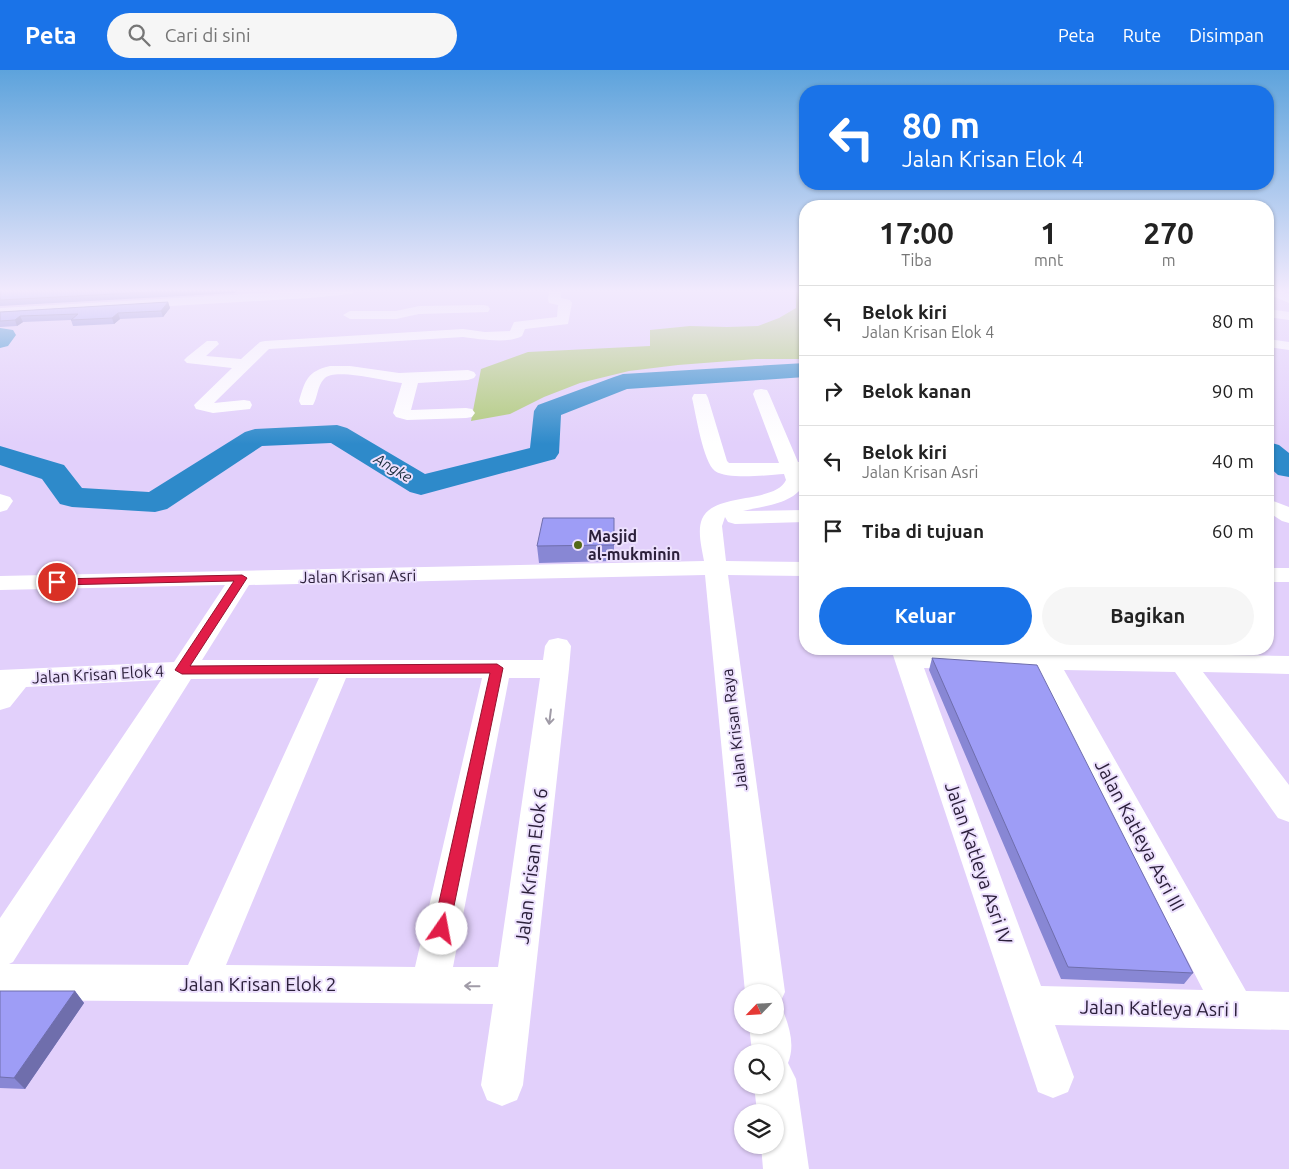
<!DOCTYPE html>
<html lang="id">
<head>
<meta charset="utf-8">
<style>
	body { margin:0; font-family:Ubuntu,sans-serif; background:#f6f6f6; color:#222; height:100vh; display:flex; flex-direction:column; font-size:19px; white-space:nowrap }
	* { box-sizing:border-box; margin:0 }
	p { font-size:16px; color:#767676 }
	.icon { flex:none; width:28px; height:28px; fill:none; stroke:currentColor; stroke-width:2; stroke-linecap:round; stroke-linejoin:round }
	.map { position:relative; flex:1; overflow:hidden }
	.side { position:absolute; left:799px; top:130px; width:475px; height:455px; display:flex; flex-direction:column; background:#fff; border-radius:20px; box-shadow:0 1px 4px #0004 }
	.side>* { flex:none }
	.hud { position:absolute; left:799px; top:15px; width:475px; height:105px; border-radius:20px; box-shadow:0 1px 4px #0004; background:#1a73e8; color:#fff; overflow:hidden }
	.needle { width:32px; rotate:245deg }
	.buttons { position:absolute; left:734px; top:914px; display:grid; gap:10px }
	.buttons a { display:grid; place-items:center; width:50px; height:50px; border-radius:50%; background:#fff; box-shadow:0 1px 4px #0004; font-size:25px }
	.pin { position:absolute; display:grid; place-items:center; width:42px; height:42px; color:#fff; margin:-21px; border:2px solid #fff; border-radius:50%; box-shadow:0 1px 5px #0007 }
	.me { position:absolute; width:55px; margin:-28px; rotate:12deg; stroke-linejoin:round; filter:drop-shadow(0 0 4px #0008) }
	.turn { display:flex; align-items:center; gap:18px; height:105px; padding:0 20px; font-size:22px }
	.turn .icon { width:65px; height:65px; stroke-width:2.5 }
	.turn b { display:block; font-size:35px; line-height:42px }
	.eta { display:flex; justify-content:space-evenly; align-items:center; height:85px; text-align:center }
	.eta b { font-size:30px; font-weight:700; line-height:35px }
	.action { display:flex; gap:10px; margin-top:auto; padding:10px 20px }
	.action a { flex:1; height:58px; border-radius:30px; background:#1a73e8; color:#fff; font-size:20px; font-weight:700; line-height:58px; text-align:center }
	.action a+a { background:#f6f6f6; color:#222 }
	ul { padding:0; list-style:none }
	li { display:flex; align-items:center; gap:15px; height:70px; padding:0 20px; border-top:1px solid #e0e0e0 }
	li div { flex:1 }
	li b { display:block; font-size:19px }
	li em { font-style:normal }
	header { display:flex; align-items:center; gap:30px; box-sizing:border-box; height:70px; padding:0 25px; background:#1a73e8; color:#fff }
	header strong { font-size:24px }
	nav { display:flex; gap:28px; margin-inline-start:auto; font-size:18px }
	.search { width:350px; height:45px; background:#f6f6f6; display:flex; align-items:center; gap:12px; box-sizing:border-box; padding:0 18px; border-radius:28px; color:#767676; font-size:19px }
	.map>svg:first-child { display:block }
	.green { fill:#afca79 }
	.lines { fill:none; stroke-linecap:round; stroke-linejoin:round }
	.river { fill:#2e8aca; fill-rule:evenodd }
	.minor { fill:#fff; fill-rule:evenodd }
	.motorway { fill:#fff; fill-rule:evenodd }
	.wall { fill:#8887d4 }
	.shaded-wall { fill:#6f6eac }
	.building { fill:#9e9df6; stroke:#6f6eac }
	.oneway { stroke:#a09ba7 }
	.route { fill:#e11d48; stroke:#92132f }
	.poi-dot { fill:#536917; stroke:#ece0fd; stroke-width:2 }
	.labels { text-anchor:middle; stroke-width:4; stroke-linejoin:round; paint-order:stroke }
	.far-water-label { font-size:15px; font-style:italic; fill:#182c3b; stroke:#ece0fd }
	.poi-label { font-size:16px; font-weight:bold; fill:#2c203b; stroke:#ece0fd; text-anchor:start }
	.street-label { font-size:16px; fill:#2c203b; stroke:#ece0fd }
	.near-street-label { font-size:19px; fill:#2c203b; stroke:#ece0fd }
</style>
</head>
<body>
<header>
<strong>Peta</strong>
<div class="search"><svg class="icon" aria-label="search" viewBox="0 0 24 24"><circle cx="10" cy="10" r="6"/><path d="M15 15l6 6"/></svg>Cari di sini</div>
<nav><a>Peta</a><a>Rute</a><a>Disimpan</a></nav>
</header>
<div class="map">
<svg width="1289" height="1099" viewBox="0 0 1289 1099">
	<rect width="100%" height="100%" fill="#e2d0fb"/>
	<path class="green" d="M796,220L805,222V289H756L678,295L629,301L580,313L544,327L510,344L471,351L481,299L528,282L650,276V260L690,256L727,257L758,256L779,248L796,238Z"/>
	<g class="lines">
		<path class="river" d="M0,258L13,260L16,265L8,276L0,278Z
			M805,293V307L627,319L561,345L559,383L555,389L421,425L410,422L331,373L262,376L167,439L155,442L72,437L60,434L42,409L0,395V376L64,395L82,418L149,422L245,362L255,359L337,355L347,358L425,404L530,378L534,341L538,335L614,307L623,304Z
			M1268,372L1279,375L1289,383V407L1278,405L1268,396Z"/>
		<path class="minor" d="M317,220H357L351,224L309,228L0,246V238Z
			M549,220H561V228L570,230L572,233L568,254L525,259L522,266C509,274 478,269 463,267L269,279L214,333L244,330L250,331L252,335L250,339L213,343L196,339L194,335L232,298L187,293L184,290L187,287L207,271H217L219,274L206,286L241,289L260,272L265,271L463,259L485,262L510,261L514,252L557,247L558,235L549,233L548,230Z
			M798,220H805V224L800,223Z
			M1268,220H1280L1289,224V233L1268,224Z
			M483,235L488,236L490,239L488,242L419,244L396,249H350L343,245L350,241H396L419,236Z
			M1268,269L1289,272V280L1268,277Z
			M330,296H350L399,303L468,300L474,302L476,305L474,308L468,310L418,313L411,340L466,338L472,339L475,343L472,347L466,348L407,350L396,347L393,343L402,313C386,312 334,297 324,309C317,316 318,327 313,335H301L299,331C305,310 308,301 330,296Z
			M761,319L767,320L769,324L798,392H805V404H803L805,412C796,434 763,436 743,441L805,440V452L735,454L728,452L725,447L722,456L726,491L805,492V506L728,505L785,922L779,935L775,937V922H745L705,505L249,515L202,590H543L545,576L549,570L558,568L567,570L571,576L569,599L523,1015L517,1030L502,1036L487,1030L481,1015L493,934L0,930V848L161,610L26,617L10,637L0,640V600L174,592L225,515L0,520V506L704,491C702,479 697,461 702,449C713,422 775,434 786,410L784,404C768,405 728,410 715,401C703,392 696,344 692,328L694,324H706L708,328L727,391L729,393H779L753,324L755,320ZM319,608L188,895L9,894L13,892L191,609ZM346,608H482L415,897L226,895ZM509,608H540L498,897H453Z
			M0,424L10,427L13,431L7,440L0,442Z
			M1268,429L1289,437V453L1282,451L1268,442Z
			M1268,498H1289V512H1268Z
			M891,579L1289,586V604L1203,602L1289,715V752L1278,748L1175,602L1064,600L1246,921L1289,922V960L1055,955L1074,1007L1068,1022L1053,1028L1038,1022ZM924,598L1037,600L1203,920L1041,916Z
			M775,938L783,941C790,958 795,976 788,993L796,1009L809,1099H763L761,1075H775V1042H757L754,1015H775V982H752L749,955H775Z"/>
		<path class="motorway" d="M1268,239L1289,242V250L1268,247Z"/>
	</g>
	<path class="wall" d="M0,220H238L235,223L0,236Z
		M168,232L170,238L163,247L120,249L114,254L73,256L71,250L23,252L17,256L0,257V242Z
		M614,448V491L539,493L537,476Z
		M932,588L1193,903L1184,914L1061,909L929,600Z
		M0,921H75L84,933L25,1019L0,1018Z"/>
	<path class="shaded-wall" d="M168,232L170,238L163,247L161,241Z
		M118,243L120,249L114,254L112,248Z
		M20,246L23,252L17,256L15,250Z
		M75,921L84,933L25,1019L14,1008Z"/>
	<path class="building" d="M0,220H190L0,230Z
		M168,232L161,241L118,243L112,248L71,250L78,244L20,246L15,250L0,251V242Z
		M543,448H614V475L537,476Z
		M932,588L1037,595L1193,903L1068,897Z
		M0,921H75L14,1008L0,1007Z"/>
	<defs><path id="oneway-shaft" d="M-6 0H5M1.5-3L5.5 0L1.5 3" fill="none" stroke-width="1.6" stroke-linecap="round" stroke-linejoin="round" transform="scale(1.25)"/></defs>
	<g class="oneway">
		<use href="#oneway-shaft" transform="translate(550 647) rotate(97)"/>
		<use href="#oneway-shaft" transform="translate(472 916) rotate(-179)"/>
	</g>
	<linearGradient id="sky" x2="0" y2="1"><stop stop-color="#5da3dc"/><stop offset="0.59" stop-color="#f2eafd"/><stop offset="1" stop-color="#f2eafd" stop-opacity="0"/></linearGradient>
	<rect width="1289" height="374" fill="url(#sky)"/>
	<path class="route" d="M242,505L247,508L190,596L497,594L503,598L448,865L442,867L436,865L433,859L490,603L182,604L175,600L234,511L57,515L52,512L57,509Z"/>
	<circle class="poi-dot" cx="578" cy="475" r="5"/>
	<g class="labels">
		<g class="far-water-label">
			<text transform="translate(393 398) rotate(31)" y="5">Angke</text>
		</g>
		<g class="poi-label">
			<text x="588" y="472">Masjid<tspan x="588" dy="18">al-mukminin</tspan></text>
		</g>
		<g class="street-label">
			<text transform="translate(358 506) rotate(-1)" y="6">Jalan Krisan Asri</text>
			<text transform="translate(98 604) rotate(-3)" y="6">Jalan Krisan Elok 4</text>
			<text transform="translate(734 660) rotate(-97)" y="6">Jalan Krisan Raya</text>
		</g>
		<g class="near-street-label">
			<text transform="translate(1140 765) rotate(62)" y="7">Jalan Katleya Asri III</text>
			<text transform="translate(979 793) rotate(71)" y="7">Jalan Katleya Asri IV</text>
			<text transform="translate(531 796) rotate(-83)" y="7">Jalan Krisan Elok 6</text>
			<text x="258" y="921">Jalan Krisan Elok 2</text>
			<text transform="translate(1159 938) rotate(1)" y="7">Jalan Katleya Asri I</text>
		</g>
	</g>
</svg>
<div class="buttons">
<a><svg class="needle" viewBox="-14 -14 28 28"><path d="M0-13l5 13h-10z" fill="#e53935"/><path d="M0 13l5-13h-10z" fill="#767676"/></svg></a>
<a><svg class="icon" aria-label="search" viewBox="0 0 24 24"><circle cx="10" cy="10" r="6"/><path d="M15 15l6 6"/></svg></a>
<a><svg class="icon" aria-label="layers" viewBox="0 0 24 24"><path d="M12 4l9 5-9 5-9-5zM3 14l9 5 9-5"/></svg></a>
</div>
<div class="pin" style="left:57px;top:512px;background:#d93025"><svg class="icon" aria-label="arrive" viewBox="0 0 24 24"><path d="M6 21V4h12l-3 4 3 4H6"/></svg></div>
<svg class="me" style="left:442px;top:859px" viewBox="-20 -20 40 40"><circle r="19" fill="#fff"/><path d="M0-13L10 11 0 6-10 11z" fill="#e11d48"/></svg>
<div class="hud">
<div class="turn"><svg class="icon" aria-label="left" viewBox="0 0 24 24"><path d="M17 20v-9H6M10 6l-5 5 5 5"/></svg><div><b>80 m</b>Jalan Krisan Elok 4</div></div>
</div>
<section class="side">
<div class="eta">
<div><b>17:00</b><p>Tiba</p></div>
<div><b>1</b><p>mnt</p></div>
<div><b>270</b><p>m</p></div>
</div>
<ul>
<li><svg class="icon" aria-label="left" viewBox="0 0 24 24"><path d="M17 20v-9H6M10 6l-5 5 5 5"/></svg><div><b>Belok kiri</b><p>Jalan Krisan Elok 4</p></div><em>80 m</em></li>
<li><svg class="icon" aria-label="right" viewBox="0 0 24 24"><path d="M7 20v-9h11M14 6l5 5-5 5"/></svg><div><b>Belok kanan</b></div><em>90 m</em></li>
<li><svg class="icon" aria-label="left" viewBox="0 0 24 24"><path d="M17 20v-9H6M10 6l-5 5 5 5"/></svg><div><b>Belok kiri</b><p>Jalan Krisan Asri</p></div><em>40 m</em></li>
<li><svg class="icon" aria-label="arrive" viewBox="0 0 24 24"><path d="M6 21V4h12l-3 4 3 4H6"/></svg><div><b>Tiba di tujuan</b></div><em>60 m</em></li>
</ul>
<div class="action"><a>Keluar</a><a>Bagikan</a></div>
</section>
</div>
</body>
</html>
